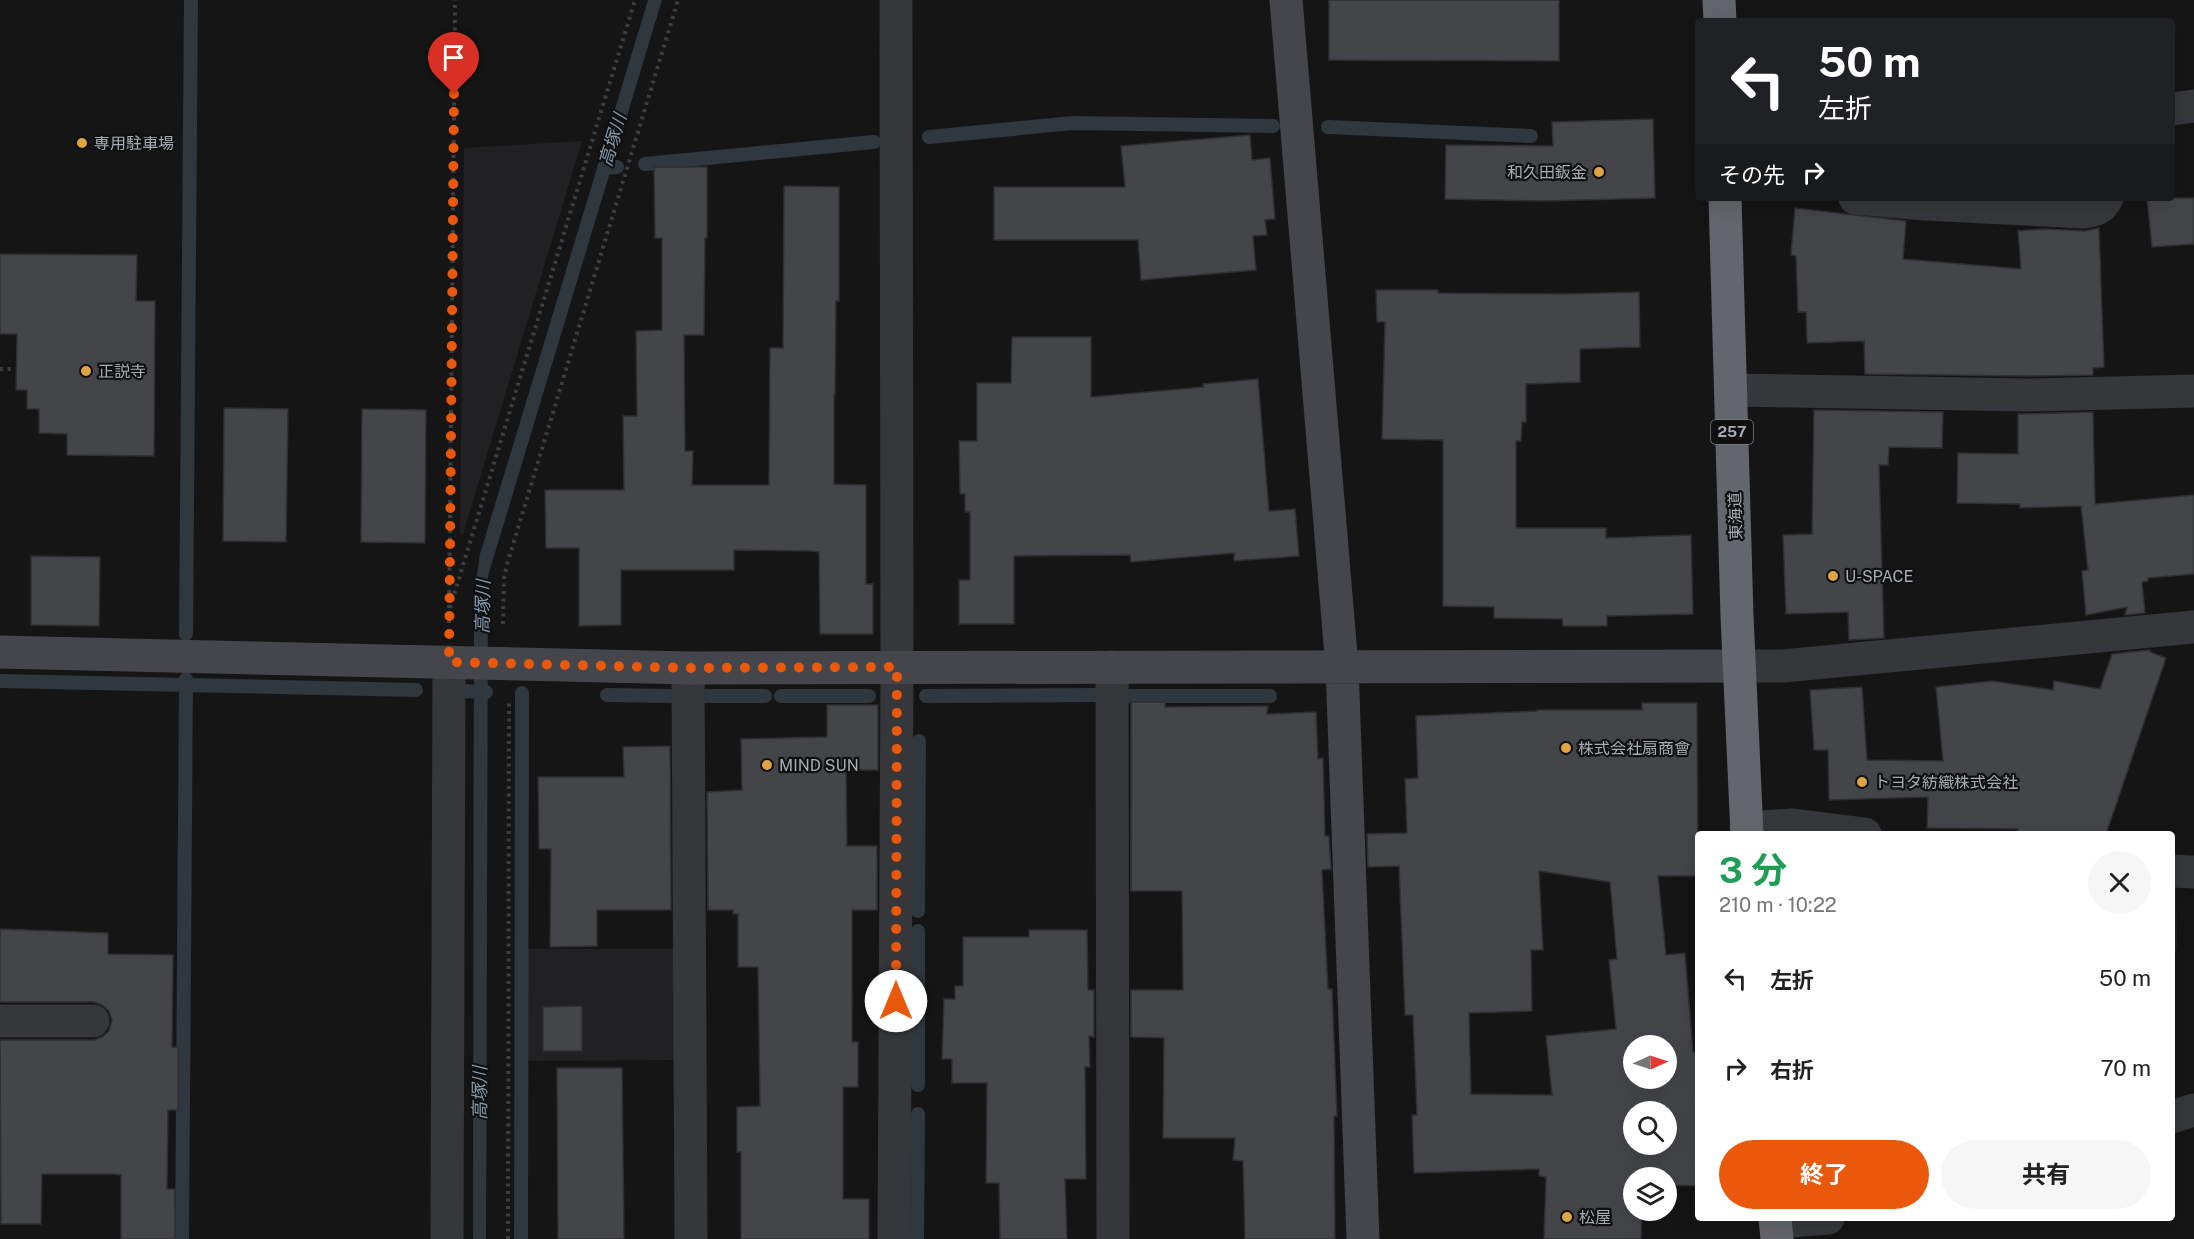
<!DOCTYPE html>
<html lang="ja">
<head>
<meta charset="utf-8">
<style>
	body { margin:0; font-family:"Public Sans","Noto Sans JP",sans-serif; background:#f6f6f6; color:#222; height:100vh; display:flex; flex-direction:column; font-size:22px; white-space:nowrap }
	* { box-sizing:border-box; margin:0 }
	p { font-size:20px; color:#767676 }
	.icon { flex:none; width:33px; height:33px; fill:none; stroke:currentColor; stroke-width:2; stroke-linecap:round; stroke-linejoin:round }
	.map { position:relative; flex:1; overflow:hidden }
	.side { position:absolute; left:1695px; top:831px; width:480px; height:390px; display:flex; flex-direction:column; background:#fff; border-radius:6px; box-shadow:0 6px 24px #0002 }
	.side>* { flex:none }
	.top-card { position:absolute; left:1695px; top:18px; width:480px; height:183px; border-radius:6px; box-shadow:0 6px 24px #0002; background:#202124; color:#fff; overflow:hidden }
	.needle { width:39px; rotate:87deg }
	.controls { position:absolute; left:1623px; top:1035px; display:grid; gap:12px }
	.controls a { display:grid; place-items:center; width:54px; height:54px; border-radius:50%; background:#fff; box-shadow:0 6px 24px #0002; font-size:30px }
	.pin { position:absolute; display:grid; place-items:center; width:51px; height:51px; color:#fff; margin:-62px -26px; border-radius:50% 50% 50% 0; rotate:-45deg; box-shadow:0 0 6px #0007 }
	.pin .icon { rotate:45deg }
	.me { position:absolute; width:66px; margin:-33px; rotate:0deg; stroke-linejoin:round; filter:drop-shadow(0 0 4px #0008) }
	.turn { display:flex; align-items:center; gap:21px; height:126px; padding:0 24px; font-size:27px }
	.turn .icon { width:78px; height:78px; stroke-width:2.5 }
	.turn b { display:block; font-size:42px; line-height:51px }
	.then { display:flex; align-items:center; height:57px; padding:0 24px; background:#0003; gap:12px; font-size:22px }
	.round { display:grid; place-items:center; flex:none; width:63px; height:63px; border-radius:32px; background:#f6f6f6 }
	.summary { display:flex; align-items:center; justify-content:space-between; height:102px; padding:0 24px }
	h1 { font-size:36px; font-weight:700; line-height:45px; color:#1e9e55 }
	.button { display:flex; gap:12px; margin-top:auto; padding:12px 24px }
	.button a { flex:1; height:69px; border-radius:36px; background:#ea580c; color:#fff; font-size:24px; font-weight:700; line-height:69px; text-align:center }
	.button a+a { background:#f6f6f6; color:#222 }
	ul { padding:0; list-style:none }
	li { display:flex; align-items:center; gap:18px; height:90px; padding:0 24px }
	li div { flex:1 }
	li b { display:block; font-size:22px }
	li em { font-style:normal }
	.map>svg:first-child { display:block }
	.built { fill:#212123 }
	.water { fill:#2f383e }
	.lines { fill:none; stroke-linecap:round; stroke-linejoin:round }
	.stream { stroke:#2f383e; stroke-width:14 }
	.building { fill:#444549; stroke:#2f2f32; stroke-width:1.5; fill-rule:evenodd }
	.path { stroke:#3c3e42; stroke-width:4; stroke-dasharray:3 4.5; stroke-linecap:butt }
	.street { stroke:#36373b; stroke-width:33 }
	.secondary { stroke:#45464b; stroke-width:33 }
	.highway { stroke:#63666c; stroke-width:33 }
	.route { stroke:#ea580c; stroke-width:10; stroke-dasharray:0 18 }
	.poi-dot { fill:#dfa444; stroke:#101011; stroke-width:2 }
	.labels { text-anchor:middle; stroke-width:4.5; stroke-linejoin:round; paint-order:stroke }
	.shield { fill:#101011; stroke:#7a7e84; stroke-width:1.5 }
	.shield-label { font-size:15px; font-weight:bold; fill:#a8adb5 }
	.poi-label { font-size:16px; fill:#a8adb5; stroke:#101011; text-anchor:start }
	.street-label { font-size:16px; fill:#a8adb5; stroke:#101011 }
	.water-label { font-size:18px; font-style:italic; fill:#829bad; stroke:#101011 }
</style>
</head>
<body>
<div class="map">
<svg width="2194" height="1239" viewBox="0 0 2194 1239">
	<rect width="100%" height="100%" fill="#151516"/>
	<path class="built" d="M582,141L463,534H460L464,148Z
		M2172,887H2176L2177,949L2172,956Z
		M528,949H676L677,1060L527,1061Z"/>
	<path class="water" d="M648,0H662L488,576L486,1239H473L474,594L480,554Z"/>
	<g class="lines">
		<path class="stream" d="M1328,127L1531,136
			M929,137L1073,123L1273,126
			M645,164L874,142
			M604,168L617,167
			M186,634L191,0
			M0,681L416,690
			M462,691L486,692
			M607,695L672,696
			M704,696H765
			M781,696H869
			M926,696L1096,695
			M1128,696H1270
			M918,911L919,741
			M918,1085V931
			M182,1239L186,679
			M521,1239L522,693
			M917,1239L918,1114"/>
	</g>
	<path class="building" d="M1329,0H1559V61L1329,60Z
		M1653,119L1655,198L1544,201L1445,199L1446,145L1553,146L1552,122Z
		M1250,135L1252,160L1270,158L1275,219L1265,220L1267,235L1253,236L1256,270L1141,280L1138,240H994V187H1125L1121,146Z
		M654,167H707V238H705L704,335H684L685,451H693L692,485H769L770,348H783L784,186L839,187V301H836L835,395H834V484L866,485V584H873V634H820L819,552L811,551L734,550V570H621V625L579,626V548H546L545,490H624L623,416H637L636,331L662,330V238H655Z
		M2147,198H2194V244L2152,247Z
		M1795,208L1906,221L1903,259L2021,269L2018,231L2044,229L2085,231L2099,228L2104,367L2093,368V375L2028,376L1865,374L1864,341L1807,343L1806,312H1798L1796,256L1791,255Z
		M0,254L137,255L136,301H155L154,456L67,455V434L39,433V409H27V390H16L17,334H0Z
		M1376,290H1438V293L1565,294L1639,292L1640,347L1580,349V382L1526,384V422H1522L1521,441H1516V528H1606V538L1691,535L1693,614L1607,616V626H1563L1562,619L1494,618V607L1443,606V440L1382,439L1385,322H1377Z
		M1012,337H1091V397L1204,387L1203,384L1258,379L1269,511L1295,509L1299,556L1234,561V553L1131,562L1130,555L1014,556V624H959V580H970V512H965V494H960L959,441H977V383H1011Z
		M224,408L288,409L286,542L223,541Z
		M362,409L426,410L425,543L361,542Z
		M1814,410L1943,412L1942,448L1889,447L1888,465H1879L1884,638L1849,640L1848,612L1786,614L1783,535L1812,534Z
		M2093,412L2095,504L2194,495V574L2148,578V581L2142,582L2145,613L2125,615L2127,607L2086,615L2082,571L2088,570L2081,506L2020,508V504L1957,503L1958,453L2018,454V414Z
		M31,556L100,557L99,626L31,625Z
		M2150,650V652L2166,658L2106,834H2017L2018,829L1927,828L1928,797L1829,800L1828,750H1814L1810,690L1862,687L1867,760L1943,761L1936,687L1992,681L2053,690L2054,681L2100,689L2112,654Z
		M1131,702H1165V707L1268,706L1267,714L1316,712L1318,759L1323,758L1325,836H1329L1331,869L1322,870L1328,989H1332L1337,1116H1334L1335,1239H1245L1243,1161L1233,1160L1235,1138H1163L1164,1038L1131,1037V990H1183L1182,891H1131Z
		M1642,703H1697L1698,876H1658L1666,955L1685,953L1693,1052H1698V1186L1666,1185V1178H1634V1210H1642L1641,1239H1544L1546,1177L1539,1176V1169L1414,1173L1412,1115H1417L1413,1015H1405L1399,866L1368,867L1367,834L1407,833L1405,779L1418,778L1416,716L1537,711V710H1642ZM1539,871L1610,882L1617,959L1609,960L1616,1029L1546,1036L1552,1095L1471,1094L1469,1013L1532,1011L1531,950H1543ZM1634,1046H1666V1078H1634ZM1634,1112H1666V1144H1634Z
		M827,705H878V770H846L847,846H877V910H852V1042H858V1087H843V1199H869V1239H741V1152H737V1107L760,1106L758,967H738V914H733V910H708L707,792L742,790L741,739L827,737Z
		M670,746L671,910H597V946L550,947L551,849H539L538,777H624L623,747Z
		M0,929L108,933V954L173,955L172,1047H178V1110H168L167,1189H175V1239H121V1175L113,1174H42L41,1224H1L0,1040H94L102,1037L109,1031L112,1020L109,1011L102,1005L94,1002H0Z
		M1029,930H1087L1088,990H1094V1037L1089,1036L1090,1067H1085L1086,1179H1065L1067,1239H1000L999,1183H986L987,1083H952V1059H942L944,999H955V986H963V937H1029Z
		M582,1006V1051H543V1007Z
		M557,1068H622L624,1239H558Z"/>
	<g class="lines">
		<path class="path" d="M0,369H13
			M450,608L635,0
			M449,623L455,0
			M503,624L504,578L508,561L678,0
			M508,1239L509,703"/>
		<path class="street" d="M2172,109L2194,106
			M1855,198L1925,204L2083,212C2094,211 2102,209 2107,198
			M1731,390L2028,395L2194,391
			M1739,666H1783L2194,627
			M1112,667L1113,1239
			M688,668L691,1239
			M1746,828L1793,825L1865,834
			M2172,871L2194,872
			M0,1021H93
			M2172,1117L2194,1110
			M1776,1222L1828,1218
			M447,1239L449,662
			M894,1239L897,667L896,0"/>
		<path class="secondary" d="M1286,0L1342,667L1363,1239
			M0,652L688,668L1739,666"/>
		<path class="highway" d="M1719,0L1720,21
			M1725,198L1737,616L1747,834
			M1775,1218L1777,1239"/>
	</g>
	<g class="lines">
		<path class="route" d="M454,94L449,662L688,668L897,667L896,1001"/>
	</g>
	<g class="poi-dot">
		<circle cx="82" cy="143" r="6"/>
		<circle cx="1599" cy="172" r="6"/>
		<circle cx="86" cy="371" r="6"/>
		<circle cx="1833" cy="576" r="6"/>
		<circle cx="1566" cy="748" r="6"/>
		<circle cx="767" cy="765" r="6"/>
		<circle cx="1862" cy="782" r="6"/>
		<circle cx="1567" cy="1217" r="6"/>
	</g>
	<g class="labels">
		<rect class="shield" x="1711" y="420" width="42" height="24" rx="4.5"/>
		<g class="shield-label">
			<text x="1732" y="437">257</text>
		</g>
		<g class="poi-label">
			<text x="94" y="149">専用駐車場</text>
			<text x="1587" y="178" text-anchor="end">和久田鈑金</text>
			<text x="98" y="377">正説寺</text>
			<text x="1845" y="582">U-SPACE</text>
			<text x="1578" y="754">株式会社扇商會</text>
			<text x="779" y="771">MIND SUN</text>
			<text x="1874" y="788">トヨタ紡織株式会社</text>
			<text x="1579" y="1223">松屋</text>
		</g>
		<g class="street-label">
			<text transform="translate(1735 516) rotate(-92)" y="6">東海道</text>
		</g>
		<g class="water-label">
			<text transform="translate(613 140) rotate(-73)" y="6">高塚川</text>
			<text transform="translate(483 607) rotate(-89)" y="6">高塚川</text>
			<text transform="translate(480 1093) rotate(-90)" y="6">高塚川</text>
		</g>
	</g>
</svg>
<div class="controls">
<a><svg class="needle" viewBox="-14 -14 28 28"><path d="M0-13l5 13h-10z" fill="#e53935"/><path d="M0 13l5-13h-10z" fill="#767676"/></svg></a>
<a><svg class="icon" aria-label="search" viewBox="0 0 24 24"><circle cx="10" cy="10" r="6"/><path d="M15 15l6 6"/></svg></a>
<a><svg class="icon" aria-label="layers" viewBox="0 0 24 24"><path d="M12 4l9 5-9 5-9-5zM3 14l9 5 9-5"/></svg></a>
</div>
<div class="pin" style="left:454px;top:94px;background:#d93025"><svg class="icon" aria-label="arrive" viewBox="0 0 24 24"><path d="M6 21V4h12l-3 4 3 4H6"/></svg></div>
<svg class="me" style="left:896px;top:1001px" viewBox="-20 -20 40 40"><circle r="19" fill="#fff"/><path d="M0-13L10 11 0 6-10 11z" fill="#ea580c"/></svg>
<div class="top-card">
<div class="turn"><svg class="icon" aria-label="left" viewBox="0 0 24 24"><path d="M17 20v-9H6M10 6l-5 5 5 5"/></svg><div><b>50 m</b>左折</div></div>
<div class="then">その先<svg class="icon" aria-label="right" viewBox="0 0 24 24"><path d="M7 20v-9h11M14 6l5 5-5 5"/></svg></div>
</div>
<section class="side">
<div class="summary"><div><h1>3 分</h1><p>210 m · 10:22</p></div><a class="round"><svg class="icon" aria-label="close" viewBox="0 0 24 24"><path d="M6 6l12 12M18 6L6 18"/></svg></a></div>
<ul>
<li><svg class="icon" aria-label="left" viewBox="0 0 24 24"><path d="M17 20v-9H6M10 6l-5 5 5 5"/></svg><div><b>左折</b></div><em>50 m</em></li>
<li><svg class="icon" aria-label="right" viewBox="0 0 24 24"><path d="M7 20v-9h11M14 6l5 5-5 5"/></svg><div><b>右折</b></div><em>70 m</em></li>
</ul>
<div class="button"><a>終了</a><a>共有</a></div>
</section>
</div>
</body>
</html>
